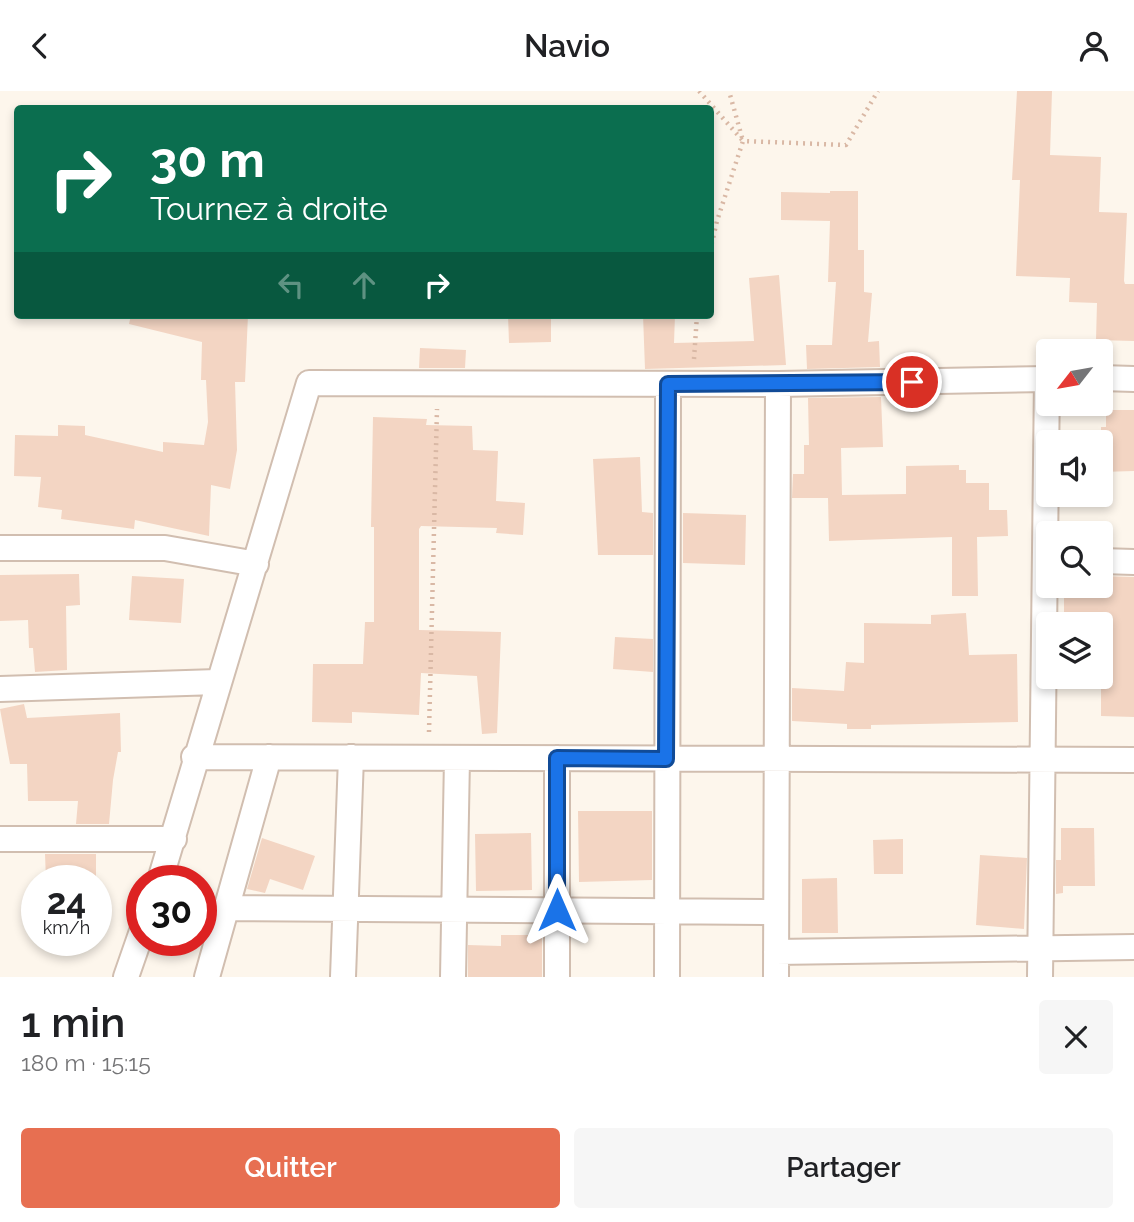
<!DOCTYPE html>
<html lang="fr">
<head>
<meta charset="utf-8">
<style>
	body { margin:0; font-family:Raleway,sans-serif; background:#f6f6f6; color:#202124; height:100vh; display:flex; flex-direction:column; font-size:26px; white-space:nowrap }
	* { box-sizing:border-box; margin:0 }
	p { font-size:23px; color:#757577 }
	.icon { flex:none; width:38px; height:38px; fill:none; stroke:currentColor; stroke-width:2; stroke-linecap:round; stroke-linejoin:round }
	.map { position:relative; height:886px; overflow:hidden }
	.details { display:flex; flex-direction:column; background:#fff; flex:1 }
	.details>* { flex:none }
	.banner { position:absolute; left:14px; top:14px; width:700px; height:214px; border-radius:7px; box-shadow:0 4px 10px #0003; background:#0b6e4f; color:#fff; overflow:hidden }
	.needle { width:46px; rotate:239deg }
	.controls { position:absolute; left:1036px; top:248px; display:grid; gap:14px }
	.controls a { display:grid; place-items:center; width:77px; height:77px; border-radius:7px; background:#fff; box-shadow:0 4px 10px #0003; font-size:35px }
	.speed { position:absolute; left:21px; top:774px; display:flex; gap:14px; font-size:35px; font-weight:700; text-align:center }
	.speed>* { display:grid; place-content:center; width:91px; height:91px; border-radius:50%; background:#fff; box-shadow:0 4px 10px #0003; line-height:1 }
	.speed small { font-size:18px; font-weight:400 }
	.speed .limit { border:10px solid #d22; background:#fff; color:#111 }
	.pin { position:absolute; display:grid; place-items:center; width:60px; height:60px; color:#fff; margin:-30px; border:4px solid #fff; border-radius:50%; box-shadow:0 2px 7px #0007 }
	.me { position:absolute; width:77px; margin:-38px; rotate:0deg; stroke-linejoin:round; filter:drop-shadow(0 0 5px #0008) }
	.turn { display:flex; align-items:center; gap:24px; height:147px; padding:0 21px; font-size:32px }
	.turn .icon { width:91px; height:91px; stroke-width:2.5 }
	.turn b { display:block; font-size:49px; line-height:60px }
	.lanes { display:flex; align-items:center; height:66px; padding:0 21px; background:#0003; justify-content:center; gap:35px; direction:ltr }
	.lanes .off { opacity:.35 }
	.round { display:grid; place-items:center; flex:none; width:74px; height:74px; border-radius:7px; background:#f6f6f6 }
	.overview { display:flex; align-items:center; justify-content:space-between; height:119px; padding:0 21px }
	h1 { font-size:42px; font-weight:600; line-height:52px }
	.button { display:flex; gap:14px; margin-top:auto; padding:14px 21px }
	.button a { flex:1; height:80px; border-radius:7px; background:#e76f51; color:#fff; font-size:28px; font-weight:600; line-height:80px; text-align:center }
	.button a+a { background:#f6f6f6; color:#202124 }
	header { display:flex; justify-content:space-between; align-items:center; height:91px; padding:0 21px; background:#fff; font-size:32px; font-weight:600 }
	.map>svg:first-child { display:block }
	.building { fill:#f3d5c3 }
	.lines { fill:none; stroke-linecap:round; stroke-linejoin:round }
	.minor-casing { stroke:#d1beb0; stroke-width:28 }
	.path { stroke:#d9b8a5; stroke-width:4.5; stroke-dasharray:2 5; stroke-linecap:butt }
	.minor { stroke:#fff; stroke-width:24 }
	.route-casing { stroke:#114b97; stroke-width:18 }
	.route { stroke:#1a73e8; stroke-width:12 }
</style>
</head>
<body>
<header><svg class="icon" aria-label="back" viewBox="0 0 24 24"><path d="M15 5l-7 7 7 7"/></svg>Navio<svg class="icon" aria-label="person" viewBox="0 0 24 24"><circle cx="12" cy="8" r="4"/><path d="M4 21q1-7 8-7t8 7"/></svg></header>
<div class="map">
<svg width="1134" height="886" viewBox="0 0 1134 886">
	<rect width="100%" height="100%" fill="#fdf6ec"/>
	<path class="building" d="M1017,0H1052L1050,64L1101,66L1099,121L1127,122L1124,190L1125,193H1134V250L1096,249L1097,212L1069,211L1070,187L1016,185L1020,89H1012Z
		M830,100H858V159H864V201L872,202L868,251L879,250L880,276L807,278L806,254H832L836,191H828L830,130L781,129V101L830,102Z
		M779,184L786,274L645,278L643,224H675L674,252L754,250L749,187Z
		M131,224H248L245,291H235L237,359L230,398L211,394L209,445L135,429L134,438L61,428L62,419L38,416L41,386L14,385L15,344L58,345V334L85,335V344L163,361V351L204,354L208,331L206,289H201L202,251L129,233Z
		M508,224H551V251L509,252Z
		M420,257L466,259L465,277H419Z
		M881,306L883,356L841,357L842,404L906,403V375L959,374V379H966V392H989V419H1007L1008,445L977,446L978,505H952V446L829,450L828,407H792L793,383H804V354H809L808,307Z
		M1106,319H1134V380L1101,381V336H1106Z
		M373,326L427,328L426,334L472,335L473,359L498,360L496,410L525,412L523,444L496,442L497,437L421,435L419,438V539L501,541L497,642L482,643L477,585L421,582L419,624L352,621V632L312,631L313,573H363L365,531H374V436H371Z
		M640,366L642,421L653,422V464H598L593,368Z
		M683,422L746,424L745,474L683,472Z
		M79,483L80,514L66,515L67,579L35,581L33,557H29L28,529L0,530V484Z
		M132,485L184,488L181,532L129,529Z
		M1101,485L1134,486V626L1101,625V534H1064V495H1101Z
		M966,522L969,564L1017,563L1018,631L871,634V638H847V633L792,630V597L844,600L846,571L864,572V532L931,533V524Z
		M615,546L653,548V581L613,578Z
		M24,613L27,627L120,622L121,661H118L113,689L109,733H76L78,710H28L27,673H10L0,618Z
		M578,720H652V789L579,791Z
		M1061,737H1094L1095,795H1063V802L1056,803V769H1061Z
		M531,742L532,799L476,800L475,743Z
		M262,747L315,765L303,799L270,788L265,802L247,798Z
		M903,748V783H874L873,749Z
		M45,763H96V789H46Z
		M980,764L1027,767L1024,838L976,834Z
		M837,787L838,842H802V788Z
		M501,844H542V886H468V854L501,855Z"/>
	<g class="lines">
		<defs>
			<path id="minor" d="M1101,287L1134,288
				M0,457H165L256,473
				M1101,470L1134,471
				M0,598L217,591
				M194,666L1134,669
				M557,667V886
				M0,748H174
				M160,789L309,292L778,293L1048,288
				M225,817L776,821
				M776,861L1134,856
				M126,886L142,840
				M207,886L269,666
				M343,886L351,666
				M453,886L457,667
				M667,886L668,293
				M776,886L778,293
				M1040,886L1047,288"/>
		</defs>
		<use href="#minor" class="minor-casing"/>
		<path class="path" d="M699,0L743,50L729,0
			M710,160L717,130L743,50L846,54L878,0
			M694,268L697,224
			M429,641L437,318"/>
		<use href="#minor" class="minor"/>
	</g>
	<g class="lines">
		<defs>
			<path id="route" d="M557,819V667L666,668L668,293L912,291"/>
		</defs>
		<use href="#route" class="route-casing"/>
		<use href="#route" class="route"/>
	</g>
</svg>
<div class="controls">
<a><svg class="needle" viewBox="-14 -14 28 28"><path d="M0-13l5 13h-10z" fill="#e53935"/><path d="M0 13l5-13h-10z" fill="#757577"/></svg></a>
<a><svg class="icon" aria-label="sound" viewBox="0 0 24 24"><path d="M4 9h4l5-4v14l-5-4H4zM17 9q2 3 0 6"/></svg></a>
<a><svg class="icon" aria-label="search" viewBox="0 0 24 24"><circle cx="10" cy="10" r="6"/><path d="M15 15l6 6"/></svg></a>
<a><svg class="icon" aria-label="layers" viewBox="0 0 24 24"><path d="M12 4l9 5-9 5-9-5zM3 14l9 5 9-5"/></svg></a>
</div>
<div class="speed"><div>24<small>km/h</small></div><div class="limit">30</div></div>
<div class="pin" style="left:912px;top:291px;background:#d93025"><svg class="icon" aria-label="arrive" viewBox="0 0 24 24"><path d="M6 21V4h12l-3 4 3 4H6"/></svg></div>
<svg class="me" style="left:557px;top:819px" viewBox="-20 -20 40 40"><path d="M0-17L14 15 0 8-14 15z" fill="#1a73e8" stroke="#fff" stroke-width="4"/></svg>
<div class="banner">
<div class="turn"><svg class="icon" aria-label="right" viewBox="0 0 24 24"><path d="M7 20v-9h11M14 6l5 5-5 5"/></svg><div><b>30 m</b>Tournez à droite</div></div>
<div class="lanes"><svg class="icon off" aria-label="left" viewBox="0 0 24 24"><path d="M17 20v-9H6M10 6l-5 5 5 5"/></svg><svg class="icon off" aria-label="ahead" viewBox="0 0 24 24"><path d="M12 20V5M6 11l6-6 6 6"/></svg><svg class="icon" aria-label="right" viewBox="0 0 24 24"><path d="M7 20v-9h11M14 6l5 5-5 5"/></svg></div>
</div>
</div>
<section class="details">
<div class="overview"><div><h1>1 min</h1><p>180 m · 15:15</p></div><a class="round"><svg class="icon" aria-label="close" viewBox="0 0 24 24"><path d="M6 6l12 12M18 6L6 18"/></svg></a></div>
<div class="button"><a>Quitter</a><a>Partager</a></div>
</section>
</body>
</html>
